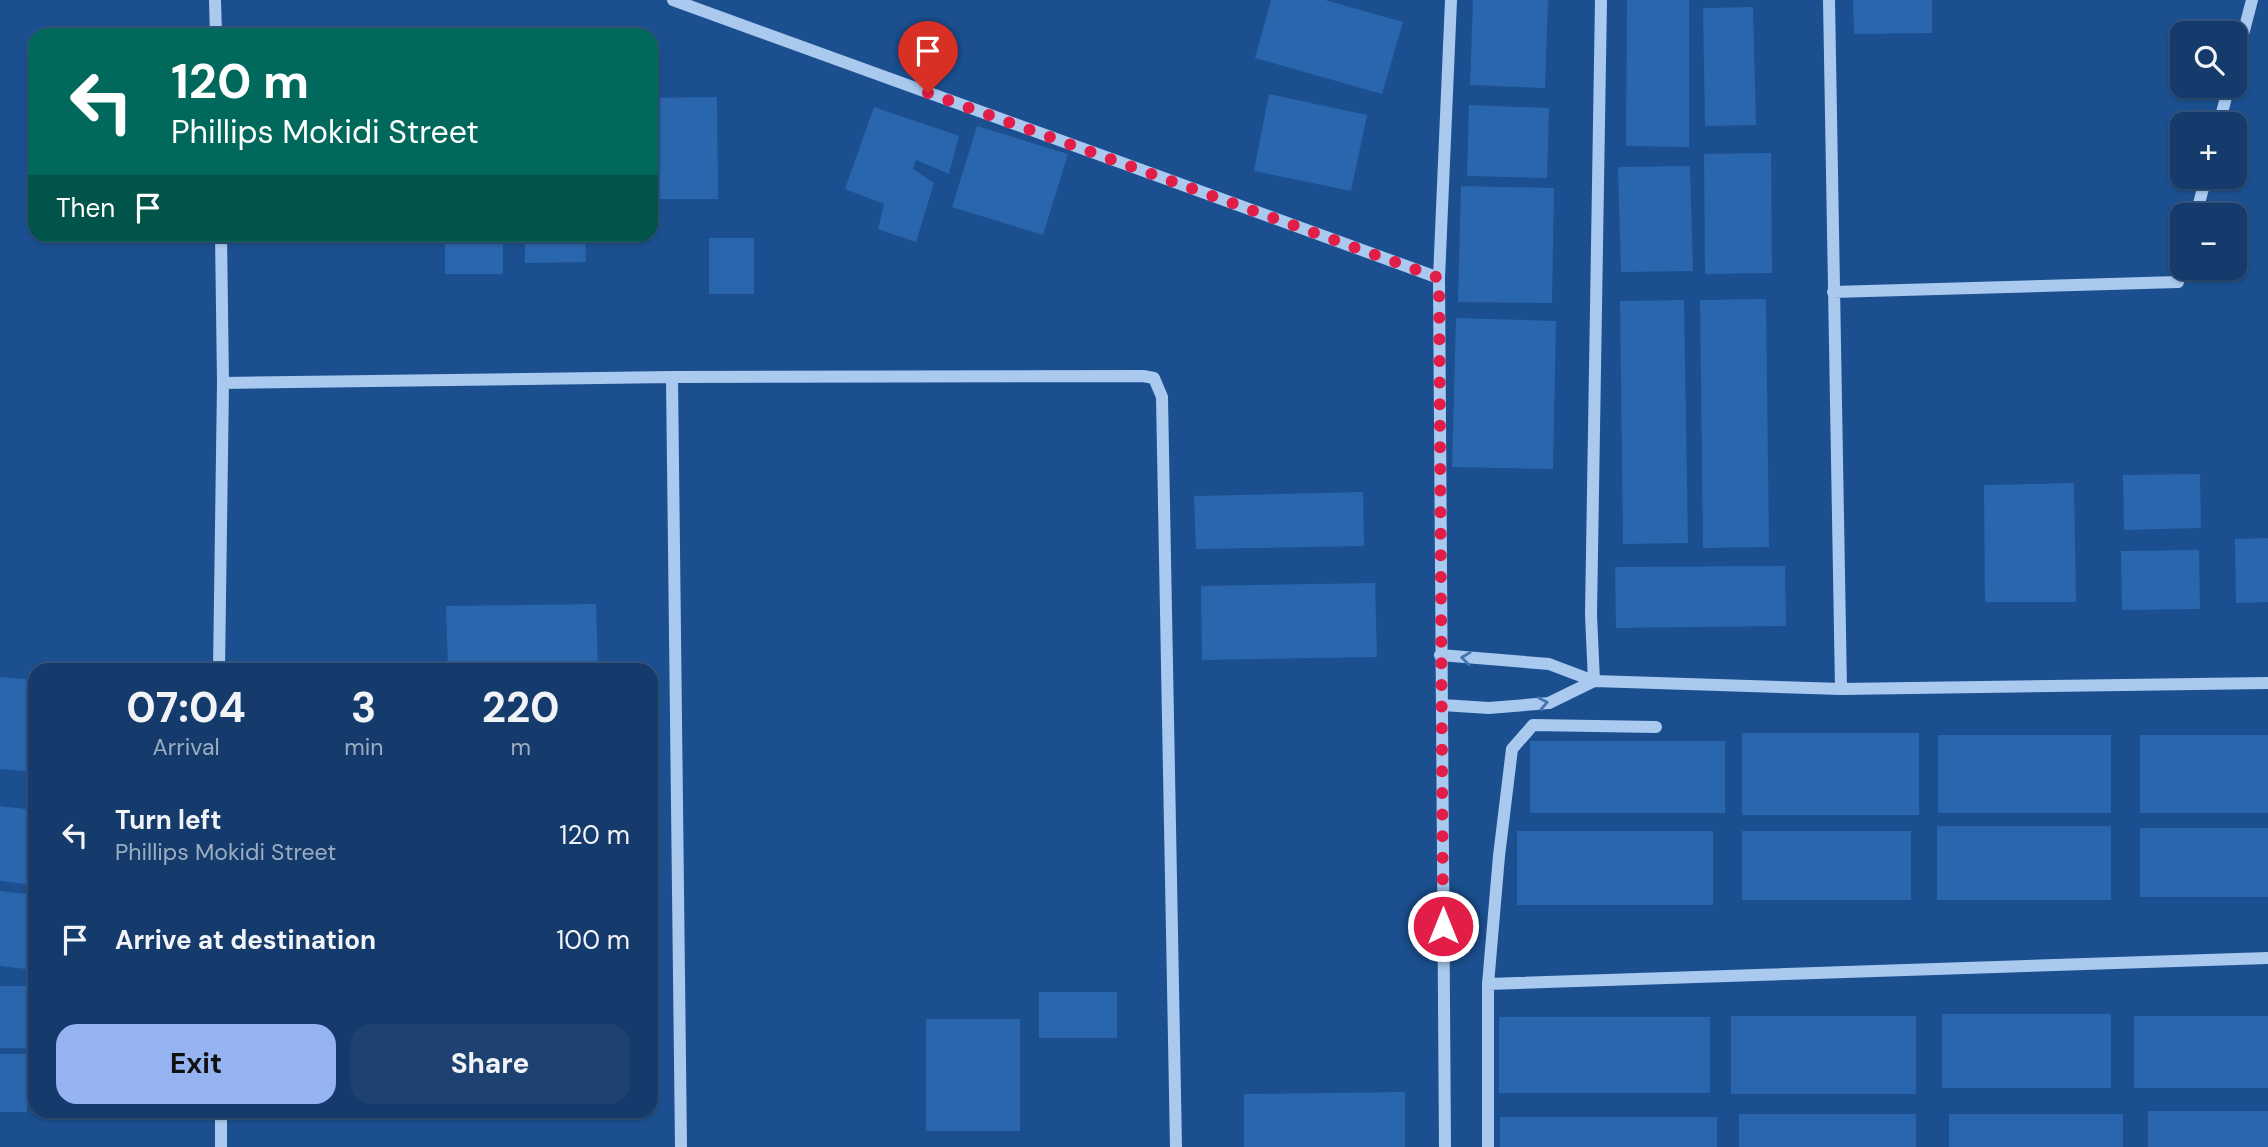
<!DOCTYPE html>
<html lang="en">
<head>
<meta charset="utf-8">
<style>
	body { margin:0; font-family:"DM Sans",sans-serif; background:#1d4271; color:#f1f3f6; height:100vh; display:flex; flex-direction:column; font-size:26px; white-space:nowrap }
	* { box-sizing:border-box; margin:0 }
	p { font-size:23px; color:#9dadc1 }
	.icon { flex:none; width:38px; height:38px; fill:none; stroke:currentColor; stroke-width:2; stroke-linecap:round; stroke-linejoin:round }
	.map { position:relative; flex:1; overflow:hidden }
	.side { position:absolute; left:28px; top:663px; width:630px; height:455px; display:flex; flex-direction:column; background:#143b6b; border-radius:21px; box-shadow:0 2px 5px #0004,0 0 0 2px #33557e }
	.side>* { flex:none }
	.top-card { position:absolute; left:28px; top:28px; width:630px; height:214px; border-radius:21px; box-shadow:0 2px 5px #0004,0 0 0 2px #33557e; background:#00695c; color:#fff; overflow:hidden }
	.buttons { position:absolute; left:2170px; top:21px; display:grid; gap:14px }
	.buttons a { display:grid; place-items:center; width:77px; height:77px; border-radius:14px; background:#143b6b; box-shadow:0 2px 5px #0004,0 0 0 2px #33557e; font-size:35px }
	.pin { position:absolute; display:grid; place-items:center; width:60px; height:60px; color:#fff; margin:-72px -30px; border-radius:50% 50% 50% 0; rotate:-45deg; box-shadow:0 0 7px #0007 }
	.pin .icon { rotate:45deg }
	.me { position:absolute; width:77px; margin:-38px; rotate:0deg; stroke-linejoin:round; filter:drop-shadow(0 0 5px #0008) }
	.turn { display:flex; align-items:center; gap:24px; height:147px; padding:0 28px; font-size:32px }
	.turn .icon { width:91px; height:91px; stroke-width:2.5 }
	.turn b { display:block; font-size:49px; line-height:60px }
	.then { display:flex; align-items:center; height:66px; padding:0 28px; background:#0003; gap:14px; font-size:26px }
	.eta { display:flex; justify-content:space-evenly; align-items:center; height:119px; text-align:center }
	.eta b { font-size:42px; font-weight:700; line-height:49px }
	.primary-button { display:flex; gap:14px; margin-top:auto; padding:14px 28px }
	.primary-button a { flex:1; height:80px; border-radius:21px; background:#95b2f1; color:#111; font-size:28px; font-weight:700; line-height:80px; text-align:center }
	.primary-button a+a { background:#1d4271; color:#f1f3f6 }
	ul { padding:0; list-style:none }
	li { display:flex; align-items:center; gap:21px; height:105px; padding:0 28px }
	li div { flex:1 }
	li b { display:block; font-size:26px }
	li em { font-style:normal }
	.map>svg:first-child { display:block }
	.building { fill:#2a66ad }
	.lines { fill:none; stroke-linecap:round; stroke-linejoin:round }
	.minor { stroke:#a9c9ee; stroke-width:12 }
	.oneway { stroke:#4674ac }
	.route { stroke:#e11d48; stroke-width:12; stroke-dasharray:0 21.6 }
</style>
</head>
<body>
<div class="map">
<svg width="2268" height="1147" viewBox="0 0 2268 1147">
	<rect width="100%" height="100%" fill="#1b4f8f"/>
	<path class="building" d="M1271,0H1325L1403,22L1382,94L1255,58Z
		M1473,0H1548L1545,88L1470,85Z
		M1627,0H1689V147L1626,146Z
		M1853,0H1932V33L1854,34Z
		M1753,7L1756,125L1705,126L1703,8Z
		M1269,94L1367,115L1351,191L1254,171Z
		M717,97L718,199H651V98Z
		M1469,105L1549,108L1547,178L1467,176Z
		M874,107L959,136L949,174L916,160L913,169L934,183L916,242L878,229L884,204L845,189Z
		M977,126L1068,154L1043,235L952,207Z
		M1771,153L1772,273L1705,274L1704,154Z
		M1690,166L1693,271L1621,272L1618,167Z
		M1461,186L1554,188L1552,303L1458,302Z
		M445,234H503V274H445Z
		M525,234H585L586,262L525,263Z
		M709,238H754V294H709Z
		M1766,299L1769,547L1703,548L1700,300Z
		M1684,300L1688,543L1623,544L1620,301Z
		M1456,318L1556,321L1553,469L1452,467Z
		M2200,474L2201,528L2124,530L2123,475Z
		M2074,483L2076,602H1985L1984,485Z
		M1363,492L1364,546L1196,549L1194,496Z
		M2268,538V602L2236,603L2235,539Z
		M2199,550L2200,609L2122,610L2121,551Z
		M1785,566L1786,626L1616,628L1615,567Z
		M1375,583L1377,657L1202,660L1201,586Z
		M596,604L598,670H448L446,606Z
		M0,677L35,680V772L0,769Z
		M1742,733H1919V815H1742Z
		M1938,735H2111V813H1938Z
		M2140,735H2268V813H2140Z
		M1530,741H1725V813H1530Z
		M0,806L35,810V885L0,881Z
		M1937,826H2111V900H1937Z
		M2140,828H2268V897H2140Z
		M1517,831H1713V905H1517Z
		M1742,831H1911V900H1742Z
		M0,891L35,895V970L0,966Z
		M0,986H35V1048H0Z
		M1039,992H1117V1038H1039Z
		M1942,1014H2111V1088H1942Z
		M1731,1016H1916V1094H1731Z
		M2134,1016H2268V1088H2134Z
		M1499,1017H1710V1093H1499Z
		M926,1019H1020V1131H926Z
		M0,1054H26L27,1112H0Z
		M1405,1092V1147H1244V1094Z
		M2148,1111H2268V1147H2148Z
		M1739,1114H1916V1147H1739Z
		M1949,1114H2123V1147H1949Z
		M1500,1117H1717V1147H1500Z"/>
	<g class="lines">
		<path class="minor" d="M215,0L216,35
			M673,0L1439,278
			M1601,0L1591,615L1594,681L1841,689L2268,683
			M1829,0L1841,689
			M2235,65L2252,0
			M2219,124L2229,86
			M2196,215L2206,177
			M1833,292L2178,282L2182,267
			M672,377L681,1147
			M223,383L672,377L1143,376L1154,378L1162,397L1176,1147
			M1440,655L1549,664L1594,681
			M219,670L223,383L221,234
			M1442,705L1489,708L1549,703L1594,681
			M1488,984L2268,958
			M221,1111V1147
			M1445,1147L1439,278L1451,0
			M1488,1147V984L1499,856L1512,749L1533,725L1656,727"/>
	</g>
	<defs><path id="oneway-chevron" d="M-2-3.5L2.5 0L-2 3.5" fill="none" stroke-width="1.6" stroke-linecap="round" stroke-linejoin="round" transform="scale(1.75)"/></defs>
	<g class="oneway">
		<use href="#oneway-chevron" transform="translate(1466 658) rotate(-173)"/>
		<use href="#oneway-chevron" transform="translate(1543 703) rotate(-11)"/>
	</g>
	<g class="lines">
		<path class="route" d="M928,93L1439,278L1443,926"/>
	</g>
</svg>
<div class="buttons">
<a><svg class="icon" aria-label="search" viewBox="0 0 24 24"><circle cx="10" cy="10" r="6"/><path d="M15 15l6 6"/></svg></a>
<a>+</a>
<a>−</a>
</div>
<div class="pin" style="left:928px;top:93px;background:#d93025"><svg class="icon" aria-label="arrive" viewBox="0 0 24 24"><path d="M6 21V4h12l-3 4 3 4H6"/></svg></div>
<svg class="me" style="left:1443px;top:926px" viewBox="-20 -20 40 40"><circle r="17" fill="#e11d48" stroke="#fff" stroke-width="3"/><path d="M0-11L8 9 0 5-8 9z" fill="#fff"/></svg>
<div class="top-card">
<div class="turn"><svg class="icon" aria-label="left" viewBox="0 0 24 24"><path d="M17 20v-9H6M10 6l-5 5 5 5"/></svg><div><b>120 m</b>Phillips Mokidi Street</div></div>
<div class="then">Then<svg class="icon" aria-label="arrive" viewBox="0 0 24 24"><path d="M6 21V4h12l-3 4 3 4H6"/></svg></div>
</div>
<section class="side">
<div class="eta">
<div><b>07:04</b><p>Arrival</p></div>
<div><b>3</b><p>min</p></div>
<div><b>220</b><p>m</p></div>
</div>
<ul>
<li><svg class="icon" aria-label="left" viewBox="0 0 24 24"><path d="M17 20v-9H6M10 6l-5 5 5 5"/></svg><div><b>Turn left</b><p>Phillips Mokidi Street</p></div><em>120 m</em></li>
<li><svg class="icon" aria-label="arrive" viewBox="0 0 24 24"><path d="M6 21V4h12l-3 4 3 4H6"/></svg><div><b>Arrive at destination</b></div><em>100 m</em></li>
</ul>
<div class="primary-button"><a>Exit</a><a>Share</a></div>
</section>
</div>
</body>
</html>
